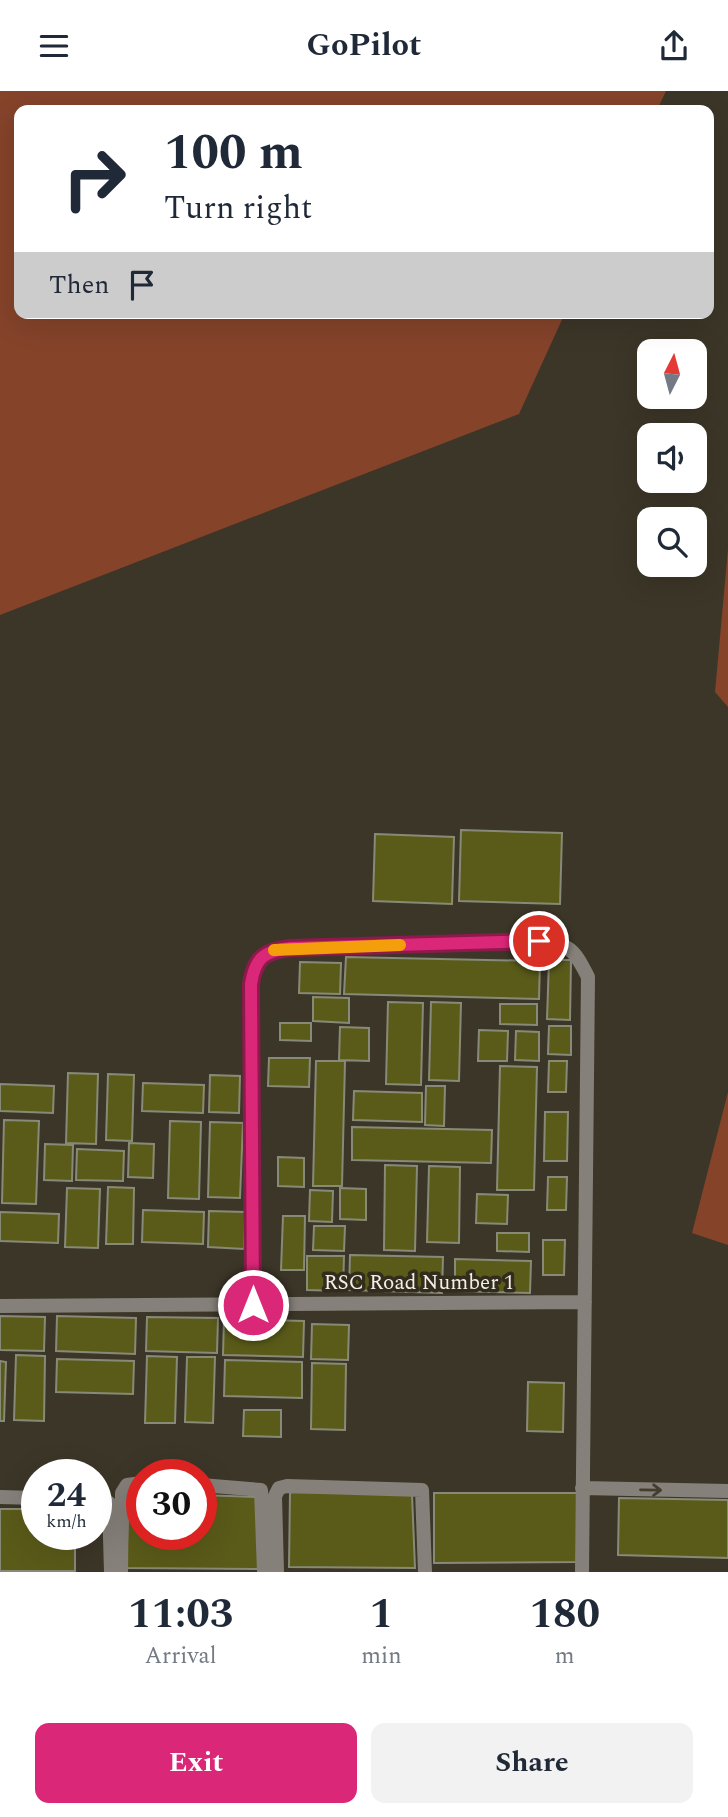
<!DOCTYPE html>
<html lang="en">
<head>
<meta charset="utf-8">
<style>
	body { margin:0; font-family:Spectral,serif; background:#f2f2f3; color:#1f2937; height:100vh; display:flex; flex-direction:column; font-size:26px; white-space:nowrap }
	* { box-sizing:border-box; margin:0 }
	p { font-size:23px; color:#747a83 }
	.icon { flex:none; width:38px; height:38px; fill:none; stroke:currentColor; stroke-width:2; stroke-linecap:round; stroke-linejoin:round }
	.map { position:relative; height:1481px; overflow:hidden }
	.details { display:flex; flex-direction:column; background:#fff; flex:1 }
	.details>* { flex:none }
	.banner { position:absolute; left:14px; top:14px; width:700px; height:214px; border-radius:14px; box-shadow:0 7px 28px #0002; background:#fff; color:#1f2937; overflow:hidden }
	.needle { width:46px; rotate:6deg }
	.fabs { position:absolute; left:637px; top:248px; display:grid; gap:14px }
	.fabs a { display:grid; place-items:center; width:70px; height:70px; border-radius:14px; background:#fff; box-shadow:0 7px 28px #0002; font-size:35px }
	.speed { position:absolute; left:21px; top:1368px; display:flex; gap:14px; font-size:35px; font-weight:700; text-align:center }
	.speed>* { display:grid; place-content:center; width:91px; height:91px; border-radius:50%; background:#fff; box-shadow:0 7px 28px #0002; line-height:1 }
	.speed small { font-size:18px; font-weight:400 }
	.speed .limit { border:10px solid #d22; background:#fff; color:#111 }
	.pin { position:absolute; display:grid; place-items:center; width:60px; height:60px; color:#fff; margin:-30px; border:4px solid #fff; border-radius:50%; box-shadow:0 2px 7px #0007 }
	.me { position:absolute; width:77px; margin:-38px; rotate:0deg; stroke-linejoin:round; filter:drop-shadow(0 0 5px #0008) }
	.turn { display:flex; align-items:center; gap:24px; height:147px; padding:0 35px; font-size:32px }
	.turn .icon { width:91px; height:91px; stroke-width:2.5 }
	.turn b { display:block; font-size:49px; line-height:60px }
	.then { display:flex; align-items:center; height:66px; padding:0 35px; background:#0003; gap:14px; font-size:26px }
	.eta { display:flex; justify-content:space-evenly; align-items:center; height:119px; text-align:center }
	.eta b { font-size:42px; font-weight:700; line-height:49px }
	.primary-button { display:flex; gap:14px; margin-top:auto; padding:14px 35px }
	.primary-button a { flex:1; height:80px; border-radius:14px; background:#db2777; color:#fff; font-size:28px; font-weight:700; line-height:80px; text-align:center }
	.primary-button a+a { background:#f2f2f3; color:#1f2937 }
	header { display:flex; justify-content:space-between; align-items:center; height:91px; padding:0 35px; background:#fff; font-size:32px; font-weight:700 }
	.map>svg:first-child { display:block }
	.green { fill:#85432a }
	.building { fill:#5a5b19; stroke:#888a78; stroke-width:2 }
	.lines { fill:none; stroke-linecap:round; stroke-linejoin:round }
	.street { stroke:#86807a; stroke-width:14 }
	.oneway { stroke:#433d30 }
	.route-casing { stroke:#8e194d; stroke-width:18 }
	.route { stroke:#db2777; stroke-width:12 }
	.slow { stroke:#f59e0b; stroke-width:12 }
	.labels { text-anchor:middle; stroke-width:7; stroke-linejoin:round; paint-order:stroke }
	.street-label { font-size:21px; fill:#f3efe6; stroke:#322c1e }
</style>
</head>
<body>
<header><svg class="icon" aria-label="menu" viewBox="0 0 24 24"><path d="M4 6h16M4 12h16M4 18h16"/></svg>GoPilot<svg class="icon" aria-label="share" viewBox="0 0 24 24"><path d="M12 15V3M7 8l5-5 5 5M5 13v7h14v-7"/></svg></header>
<div class="map">
<svg width="728" height="1481" viewBox="0 0 728 1481">
	<rect width="100%" height="100%" fill="#3c3628"/>
	<path class="green" d="M0,0H666L657,19H19V222H565L519,323L0,524Z
		M728,458V616L715,601Z
		M728,1001V1154L692,1142Z"/>
	<path class="building" d="M461,739L562,742L560,813L459,810Z
		M375,743L454,746L452,813L373,810Z
		M346,866L540,870L539,908L344,903Z
		M549,869H571L570,929L547,928Z
		M300,871L341,872L340,903L299,902Z
		M313,906L349,907V932L313,930Z
		M388,911L423,912L421,994L386,993Z
		M431,911L461,912L459,990L429,989Z
		M500,913H537V934L500,933Z
		M280,932H311V950L280,949Z
		M549,935H571V964L548,963Z
		M340,936L369,937V970L339,969Z
		M479,939L508,940L507,970H478Z
		M516,940L539,941V970L515,969Z
		M269,967H310L309,996L268,995Z
		M316,970H345L342,1095H313Z
		M549,970H567L566,1001H548Z
		M500,975L537,976L534,1099H497Z
		M68,982L98,983L96,1053L66,1052Z
		M108,983L134,984L132,1050L106,1049Z
		M210,984L240,985L239,1022L209,1021Z
		M143,992L204,994L203,1022L142,1020Z
		M0,993L54,995L53,1022L0,1020Z
		M426,995H445L444,1035L425,1034Z
		M354,1000L422,1002V1031L353,1029Z
		M545,1021H568L567,1070H544Z
		M4,1029L39,1030L36,1113L2,1112Z
		M170,1030L201,1031L199,1108L168,1107Z
		M210,1031L243,1032L240,1107L208,1106Z
		M352,1036L492,1039L491,1072L352,1069Z
		M129,1052L154,1053L153,1087L128,1086Z
		M45,1053L73,1054L72,1090L44,1089Z
		M77,1058L124,1060L123,1090L76,1089Z
		M278,1066L304,1067V1096L278,1095Z
		M385,1074L417,1075L415,1160L384,1159Z
		M429,1075L460,1076L459,1152L427,1151Z
		M548,1086H567L566,1119H547Z
		M108,1096L134,1097L133,1153H106Z
		M67,1097L100,1098L98,1157L65,1156Z
		M340,1097L366,1098V1129L340,1128Z
		M310,1099L333,1100L332,1131L309,1130Z
		M477,1103L508,1104L507,1133L476,1132Z
		M143,1119L204,1121L203,1153L142,1151Z
		M209,1120L245,1121L244,1158L208,1156Z
		M0,1121L59,1123L58,1152L0,1150Z
		M283,1125H305L304,1179H281Z
		M314,1135H345L344,1160L313,1159Z
		M497,1142H529V1161L497,1160Z
		M543,1149H565L564,1184H543Z
		M350,1164L443,1166L442,1202L349,1199Z
		M307,1165H344L343,1200L307,1199Z
		M455,1168L531,1170L530,1202L455,1200Z
		M0,1225L45,1226L44,1260L0,1259Z
		M57,1225L136,1227L135,1263L56,1260Z
		M147,1226L218,1227L217,1262L146,1260Z
		M224,1228L304,1230L303,1266L223,1264Z
		M312,1233L349,1234L348,1269L311,1268Z
		M16,1264L45,1265L44,1330L14,1329Z
		M147,1265L177,1266L175,1332H145Z
		M187,1266H215L213,1332L185,1331Z
		M57,1268L134,1270L133,1303L56,1301Z
		M225,1269L302,1271V1307L224,1305Z
		M0,1270L6,1271L4,1330H0Z
		M312,1272L346,1273L345,1339L311,1338Z
		M528,1291L564,1292L563,1341L527,1340Z
		M244,1319H281V1346L243,1345Z
		M290,1401L412,1403L415,1477L289,1476Z
		M129,1402H142V1444H201V1404L258,1406L259,1478L126,1477Z
		M434,1402H578V1471L434,1472Z
		M619,1407L728,1409V1467L618,1464Z
		M0,1418H37V1444H75V1480H0Z"/>
	<g class="lines">
		<path class="street" d="M253,1214L251,893C255,866 265,860 290,857L539,850C570,853 574,858 588,886L582,1481
			M0,1215L585,1211
			M201,1394L261,1399L264,1481
			M582,1397L728,1400
			M0,1406L37,1407
			M96,1409L109,1412L111,1481
			M121,1481L122,1402L127,1394L142,1392
			M277,1481L275,1405L279,1397L287,1395L422,1399L425,1481"/>
	</g>
	<defs><path id="oneway-shaft" d="M-6 0H5M1.5-3L5.5 0L1.5 3" fill="none" stroke-width="1.6" stroke-linecap="round" stroke-linejoin="round" transform="scale(1.75)"/></defs>
	<use class="oneway" href="#oneway-shaft" transform="translate(651 1399) rotate(1)"/>
	<g class="lines">
		<defs>
			<path id="route" d="M253,1214L251,893C255,866 265,860 290,857L539,850"/>
		</defs>
		<use href="#route" class="route-casing"/>
		<use href="#route" class="route"/>
		<path class="slow" d="M274,859L400,854"/>
	</g>
	<g class="labels">
		<g class="street-label">
			<text x="419" y="1198">RSC Road Number 1</text>
		</g>
	</g>
</svg>
<div class="fabs">
<a><svg class="needle" viewBox="-14 -14 28 28"><path d="M0-13l5 13h-10z" fill="#e53935"/><path d="M0 13l5-13h-10z" fill="#747a83"/></svg></a>
<a><svg class="icon" aria-label="sound" viewBox="0 0 24 24"><path d="M4 9h4l5-4v14l-5-4H4zM17 9q2 3 0 6"/></svg></a>
<a><svg class="icon" aria-label="search" viewBox="0 0 24 24"><circle cx="10" cy="10" r="6"/><path d="M15 15l6 6"/></svg></a>
</div>
<div class="speed"><div>24<small>km/h</small></div><div class="limit">30</div></div>
<div class="pin" style="left:539px;top:850px;background:#d93025"><svg class="icon" aria-label="arrive" viewBox="0 0 24 24"><path d="M6 21V4h12l-3 4 3 4H6"/></svg></div>
<svg class="me" style="left:253px;top:1214px" viewBox="-20 -20 40 40"><circle r="17" fill="#db2777" stroke="#fff" stroke-width="3"/><path d="M0-11L8 9 0 5-8 9z" fill="#fff"/></svg>
<div class="banner">
<div class="turn"><svg class="icon" aria-label="right" viewBox="0 0 24 24"><path d="M7 20v-9h11M14 6l5 5-5 5"/></svg><div><b>100 m</b>Turn right</div></div>
<div class="then">Then<svg class="icon" aria-label="arrive" viewBox="0 0 24 24"><path d="M6 21V4h12l-3 4 3 4H6"/></svg></div>
</div>
</div>
<section class="details">
<div class="eta">
<div><b>11:03</b><p>Arrival</p></div>
<div><b>1</b><p>min</p></div>
<div><b>180</b><p>m</p></div>
</div>
<div class="primary-button"><a>Exit</a><a>Share</a></div>
</section>
</body>
</html>
